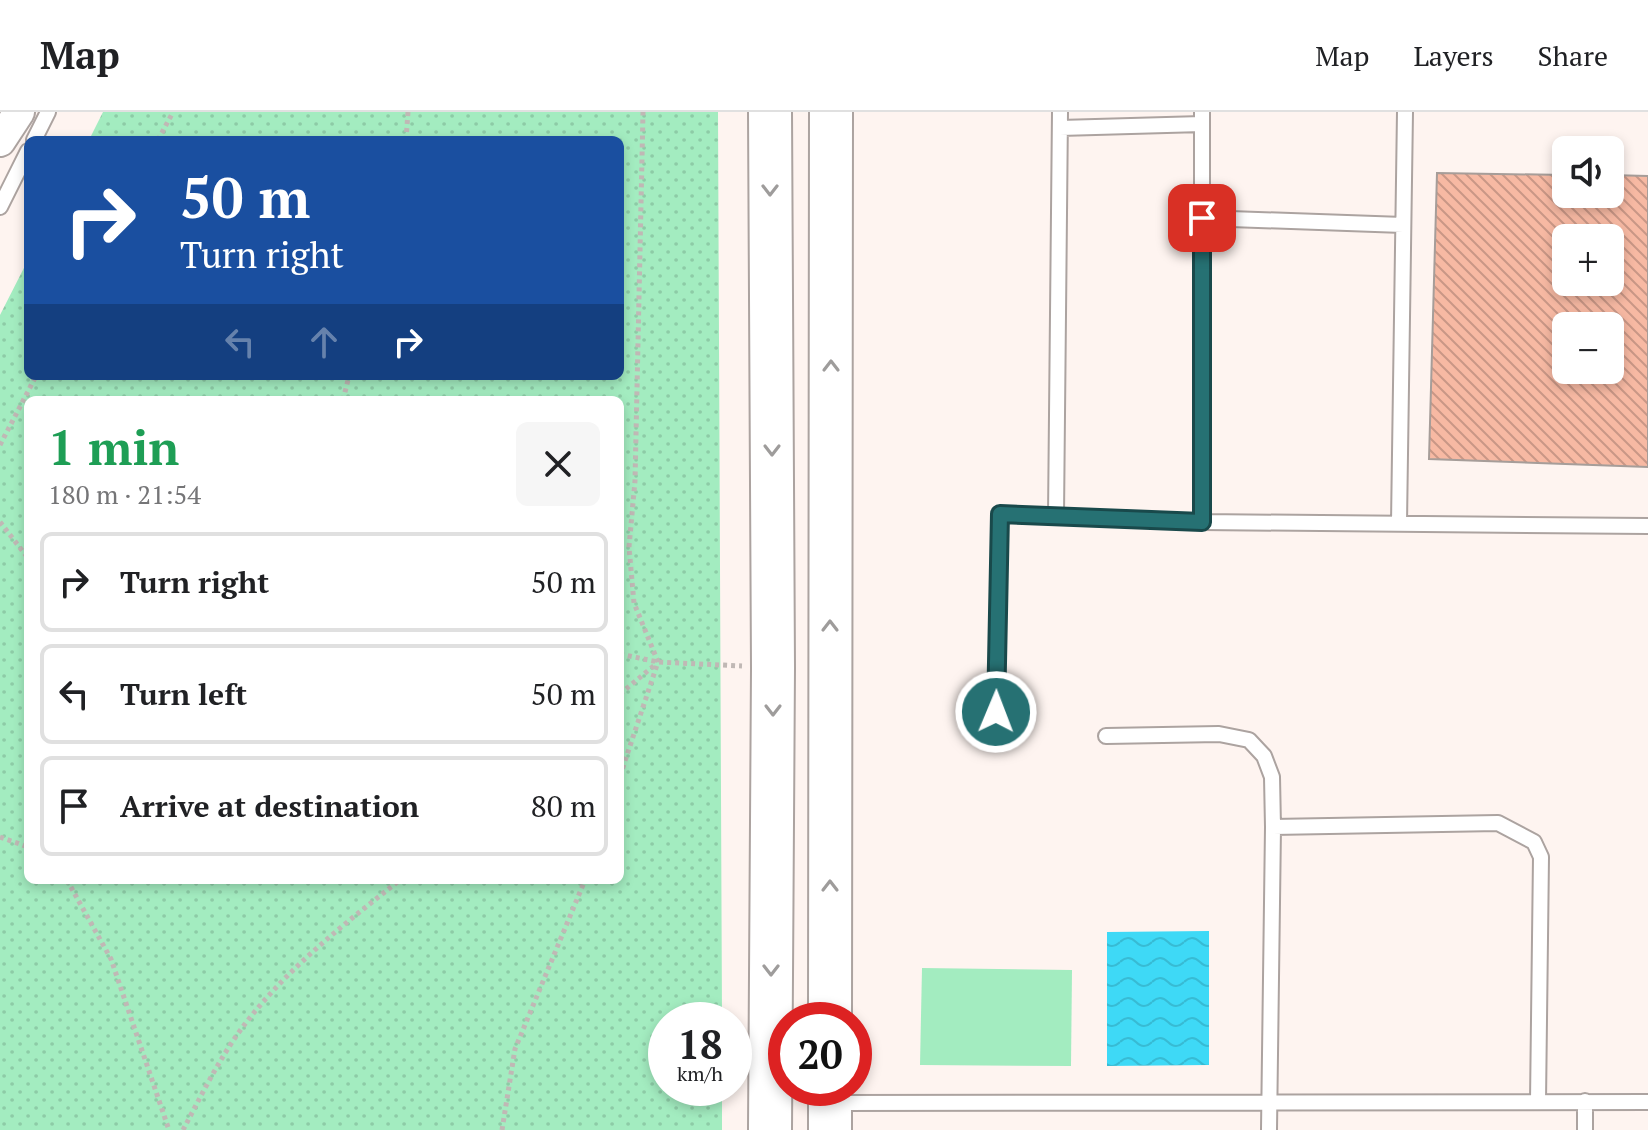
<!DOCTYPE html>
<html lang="en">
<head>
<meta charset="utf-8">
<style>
	body { margin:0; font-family:"PT Serif",serif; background:#f6f6f6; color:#202124; height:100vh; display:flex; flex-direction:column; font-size:30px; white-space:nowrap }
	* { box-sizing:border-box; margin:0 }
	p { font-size:26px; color:#757577 }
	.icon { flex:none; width:44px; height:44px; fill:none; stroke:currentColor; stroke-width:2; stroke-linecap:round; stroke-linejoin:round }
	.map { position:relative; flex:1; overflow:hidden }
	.sheet { position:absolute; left:24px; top:284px; width:600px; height:488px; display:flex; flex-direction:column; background:#fff; border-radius:12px; box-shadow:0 4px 12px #0003 }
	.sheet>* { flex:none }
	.top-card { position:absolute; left:24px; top:24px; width:600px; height:244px; border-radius:12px; box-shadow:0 4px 12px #0003; background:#1a4fa0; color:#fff; overflow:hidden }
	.controls { position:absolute; left:1552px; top:24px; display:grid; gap:16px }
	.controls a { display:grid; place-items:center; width:72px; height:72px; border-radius:12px; background:#fff; box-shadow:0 4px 12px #0003; font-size:40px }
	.speed { position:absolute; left:648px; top:890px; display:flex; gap:16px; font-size:40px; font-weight:700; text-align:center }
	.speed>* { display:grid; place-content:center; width:104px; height:104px; border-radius:50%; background:#fff; box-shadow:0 4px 12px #0003; line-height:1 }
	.speed small { font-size:20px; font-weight:400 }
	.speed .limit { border:12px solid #d22; background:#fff; color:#111 }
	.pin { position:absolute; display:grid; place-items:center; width:68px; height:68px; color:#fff; margin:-34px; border-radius:16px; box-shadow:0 4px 12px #0006 }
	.me { position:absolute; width:88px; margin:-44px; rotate:1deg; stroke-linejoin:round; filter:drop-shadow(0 0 6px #0008) }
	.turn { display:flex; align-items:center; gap:28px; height:168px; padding:0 24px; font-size:36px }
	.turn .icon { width:104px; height:104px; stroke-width:2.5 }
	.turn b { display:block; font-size:56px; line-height:68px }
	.lanes { display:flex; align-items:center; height:76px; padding:0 24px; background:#0003; justify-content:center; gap:40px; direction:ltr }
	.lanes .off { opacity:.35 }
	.round { display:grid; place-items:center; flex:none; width:84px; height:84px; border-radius:12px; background:#f6f6f6 }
	.overview { display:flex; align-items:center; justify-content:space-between; height:136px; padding:0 24px }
	h1 { font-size:48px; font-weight:600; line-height:60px; color:#1e9e55 }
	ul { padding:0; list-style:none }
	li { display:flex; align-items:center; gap:24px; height:100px; margin:0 16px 12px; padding:0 8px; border:4px solid #e0e0e0; border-radius:12px }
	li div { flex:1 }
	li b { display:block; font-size:30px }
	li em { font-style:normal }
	header { display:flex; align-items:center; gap:48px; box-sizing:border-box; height:112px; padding:0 40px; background:#fff; border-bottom:2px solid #e0e0e0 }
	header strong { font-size:38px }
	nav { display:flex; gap:44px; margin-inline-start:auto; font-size:28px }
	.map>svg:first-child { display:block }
	.grass { fill:#a3ecc0 }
	.park { fill:url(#park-dots); fill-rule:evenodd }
	.water { fill:url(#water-waves) }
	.building { fill:url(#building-back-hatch); stroke:#a69d99; stroke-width:2; fill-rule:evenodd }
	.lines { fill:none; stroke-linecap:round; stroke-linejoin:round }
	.lane-casing { stroke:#aca3a0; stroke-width:18 }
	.street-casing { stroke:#aca3a0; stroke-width:34 }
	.secondary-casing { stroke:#aca3a0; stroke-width:46 }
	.path { stroke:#c0b8b5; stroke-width:5; stroke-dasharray:4 4; stroke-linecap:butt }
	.lane { stroke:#fff; stroke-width:14 }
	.street { stroke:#fff; stroke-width:30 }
	.secondary { stroke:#fff; stroke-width:42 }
	.oneway { stroke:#9e9c9b }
	.route-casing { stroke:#19494b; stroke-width:20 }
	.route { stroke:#267173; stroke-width:14 }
</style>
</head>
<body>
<header>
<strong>Map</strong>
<nav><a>Map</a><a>Layers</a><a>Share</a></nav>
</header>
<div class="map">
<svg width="1648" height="1018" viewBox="0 0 1648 1018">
	<defs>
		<pattern id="park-dots" width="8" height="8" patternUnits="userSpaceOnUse" patternTransform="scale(2)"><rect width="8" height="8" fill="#a3ecc0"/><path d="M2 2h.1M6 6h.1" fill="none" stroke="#8dcba6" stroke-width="1.8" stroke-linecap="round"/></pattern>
		<pattern id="water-waves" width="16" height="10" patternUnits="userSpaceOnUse" patternTransform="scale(2)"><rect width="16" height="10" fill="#3ed9f6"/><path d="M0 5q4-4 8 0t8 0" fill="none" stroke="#37bbd4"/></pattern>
		<pattern id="building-back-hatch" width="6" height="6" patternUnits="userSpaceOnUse" patternTransform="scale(2)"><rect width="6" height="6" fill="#f7b9a3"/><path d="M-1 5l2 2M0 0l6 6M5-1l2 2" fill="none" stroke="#c99786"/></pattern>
	</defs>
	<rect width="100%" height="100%" fill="#fef4f0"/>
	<path class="grass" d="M922,856L1072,858L1071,954L920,953Z"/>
	<path class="park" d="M103,0H718L722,908H666V976H722V1018H0V203L28,148V264H620V28H89ZM28,288H620V768H28Z"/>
	<path class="water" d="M1209,819V953L1107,954V820Z"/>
	<path class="building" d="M1437,61L1566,63V82H1610V63L1648,64V355L1429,347ZM1566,126H1610V170H1566ZM1566,214H1610V258H1566Z"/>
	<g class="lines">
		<defs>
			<path id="lane" d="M1202,0V410
				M1060,16L1202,12
				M34,28L48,0
				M0,95L28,39
				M1202,106L1403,113
				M1056,404L1060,0
				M1399,411L1405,0
				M996,600L1000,402L1202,410L1648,414
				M1106,624L1219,622L1249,628L1264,644L1272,665L1273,715L1269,1018
				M1273,715L1498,711L1534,730L1541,745L1538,989
				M1585,989V1018
				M832,991L1648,990"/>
			<path id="street" d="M0,29L19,0"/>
			<path id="secondary" d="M770,0L773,556L770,1018
				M830,908L831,0
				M830,1018V976"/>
		</defs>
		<use href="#lane" class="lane-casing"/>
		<use href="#street" class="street-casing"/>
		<use href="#secondary" class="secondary-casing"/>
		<path class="path" d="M158,28L173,0
			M406,28L408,0
			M343,288L349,264
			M0,333L36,264
			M0,410L28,446
			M620,542L658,550L742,554
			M620,582L656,552
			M620,664L658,550L634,491L629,435L635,369L643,0
			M0,725L28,735
			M67,768L111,847L169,1018
			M183,1018C201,984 219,947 242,916C285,858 344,812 400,768
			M502,1018L515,937L585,768"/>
		<use href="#lane" class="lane"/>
		<use href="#street" class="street"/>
		<use href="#secondary" class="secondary"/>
	</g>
	<defs><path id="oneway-chevron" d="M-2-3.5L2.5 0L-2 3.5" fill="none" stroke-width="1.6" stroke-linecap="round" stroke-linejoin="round" transform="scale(2)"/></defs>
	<g class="oneway">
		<use href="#oneway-chevron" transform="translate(770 78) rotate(90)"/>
		<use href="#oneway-chevron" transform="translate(831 254) rotate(-90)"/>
		<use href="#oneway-chevron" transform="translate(772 338) rotate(90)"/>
		<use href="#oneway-chevron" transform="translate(830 514) rotate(-90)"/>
		<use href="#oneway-chevron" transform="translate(773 598) rotate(90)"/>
		<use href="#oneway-chevron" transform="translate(830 774) rotate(-90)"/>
		<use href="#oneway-chevron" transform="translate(771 858) rotate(90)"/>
	</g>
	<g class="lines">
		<defs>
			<path id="route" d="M996,600L1000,402L1202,410V106"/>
		</defs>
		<use href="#route" class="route-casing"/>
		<use href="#route" class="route"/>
	</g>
</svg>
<div class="controls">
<a><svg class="icon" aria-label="sound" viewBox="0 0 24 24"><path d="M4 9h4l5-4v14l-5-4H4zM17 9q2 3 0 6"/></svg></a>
<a>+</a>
<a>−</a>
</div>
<div class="speed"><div>18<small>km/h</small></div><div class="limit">20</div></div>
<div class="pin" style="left:1202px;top:106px;background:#d93025"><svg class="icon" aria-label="arrive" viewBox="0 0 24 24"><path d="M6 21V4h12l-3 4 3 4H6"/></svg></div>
<svg class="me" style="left:996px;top:600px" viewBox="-20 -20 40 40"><circle r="17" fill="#267173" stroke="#fff" stroke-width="3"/><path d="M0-11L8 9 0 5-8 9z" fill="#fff"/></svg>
<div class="top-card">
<div class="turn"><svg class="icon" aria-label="right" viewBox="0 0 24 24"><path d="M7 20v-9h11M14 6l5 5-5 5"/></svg><div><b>50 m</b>Turn right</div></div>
<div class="lanes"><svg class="icon off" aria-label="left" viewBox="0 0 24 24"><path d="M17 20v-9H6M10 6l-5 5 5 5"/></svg><svg class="icon off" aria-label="ahead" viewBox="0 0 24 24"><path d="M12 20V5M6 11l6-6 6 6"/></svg><svg class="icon" aria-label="right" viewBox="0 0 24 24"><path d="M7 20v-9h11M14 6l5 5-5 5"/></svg></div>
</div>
<section class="sheet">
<div class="overview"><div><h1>1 min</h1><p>180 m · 21:54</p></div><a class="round"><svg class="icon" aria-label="close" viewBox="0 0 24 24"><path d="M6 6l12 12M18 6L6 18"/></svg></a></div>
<ul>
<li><svg class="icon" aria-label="right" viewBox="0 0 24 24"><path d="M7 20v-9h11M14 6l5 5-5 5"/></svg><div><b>Turn right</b></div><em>50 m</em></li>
<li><svg class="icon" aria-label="left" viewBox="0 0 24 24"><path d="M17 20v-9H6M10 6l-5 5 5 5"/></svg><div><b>Turn left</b></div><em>50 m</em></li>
<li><svg class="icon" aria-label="arrive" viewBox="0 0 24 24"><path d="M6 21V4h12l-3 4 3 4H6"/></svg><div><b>Arrive at destination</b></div><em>80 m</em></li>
</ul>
</section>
</div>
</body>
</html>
